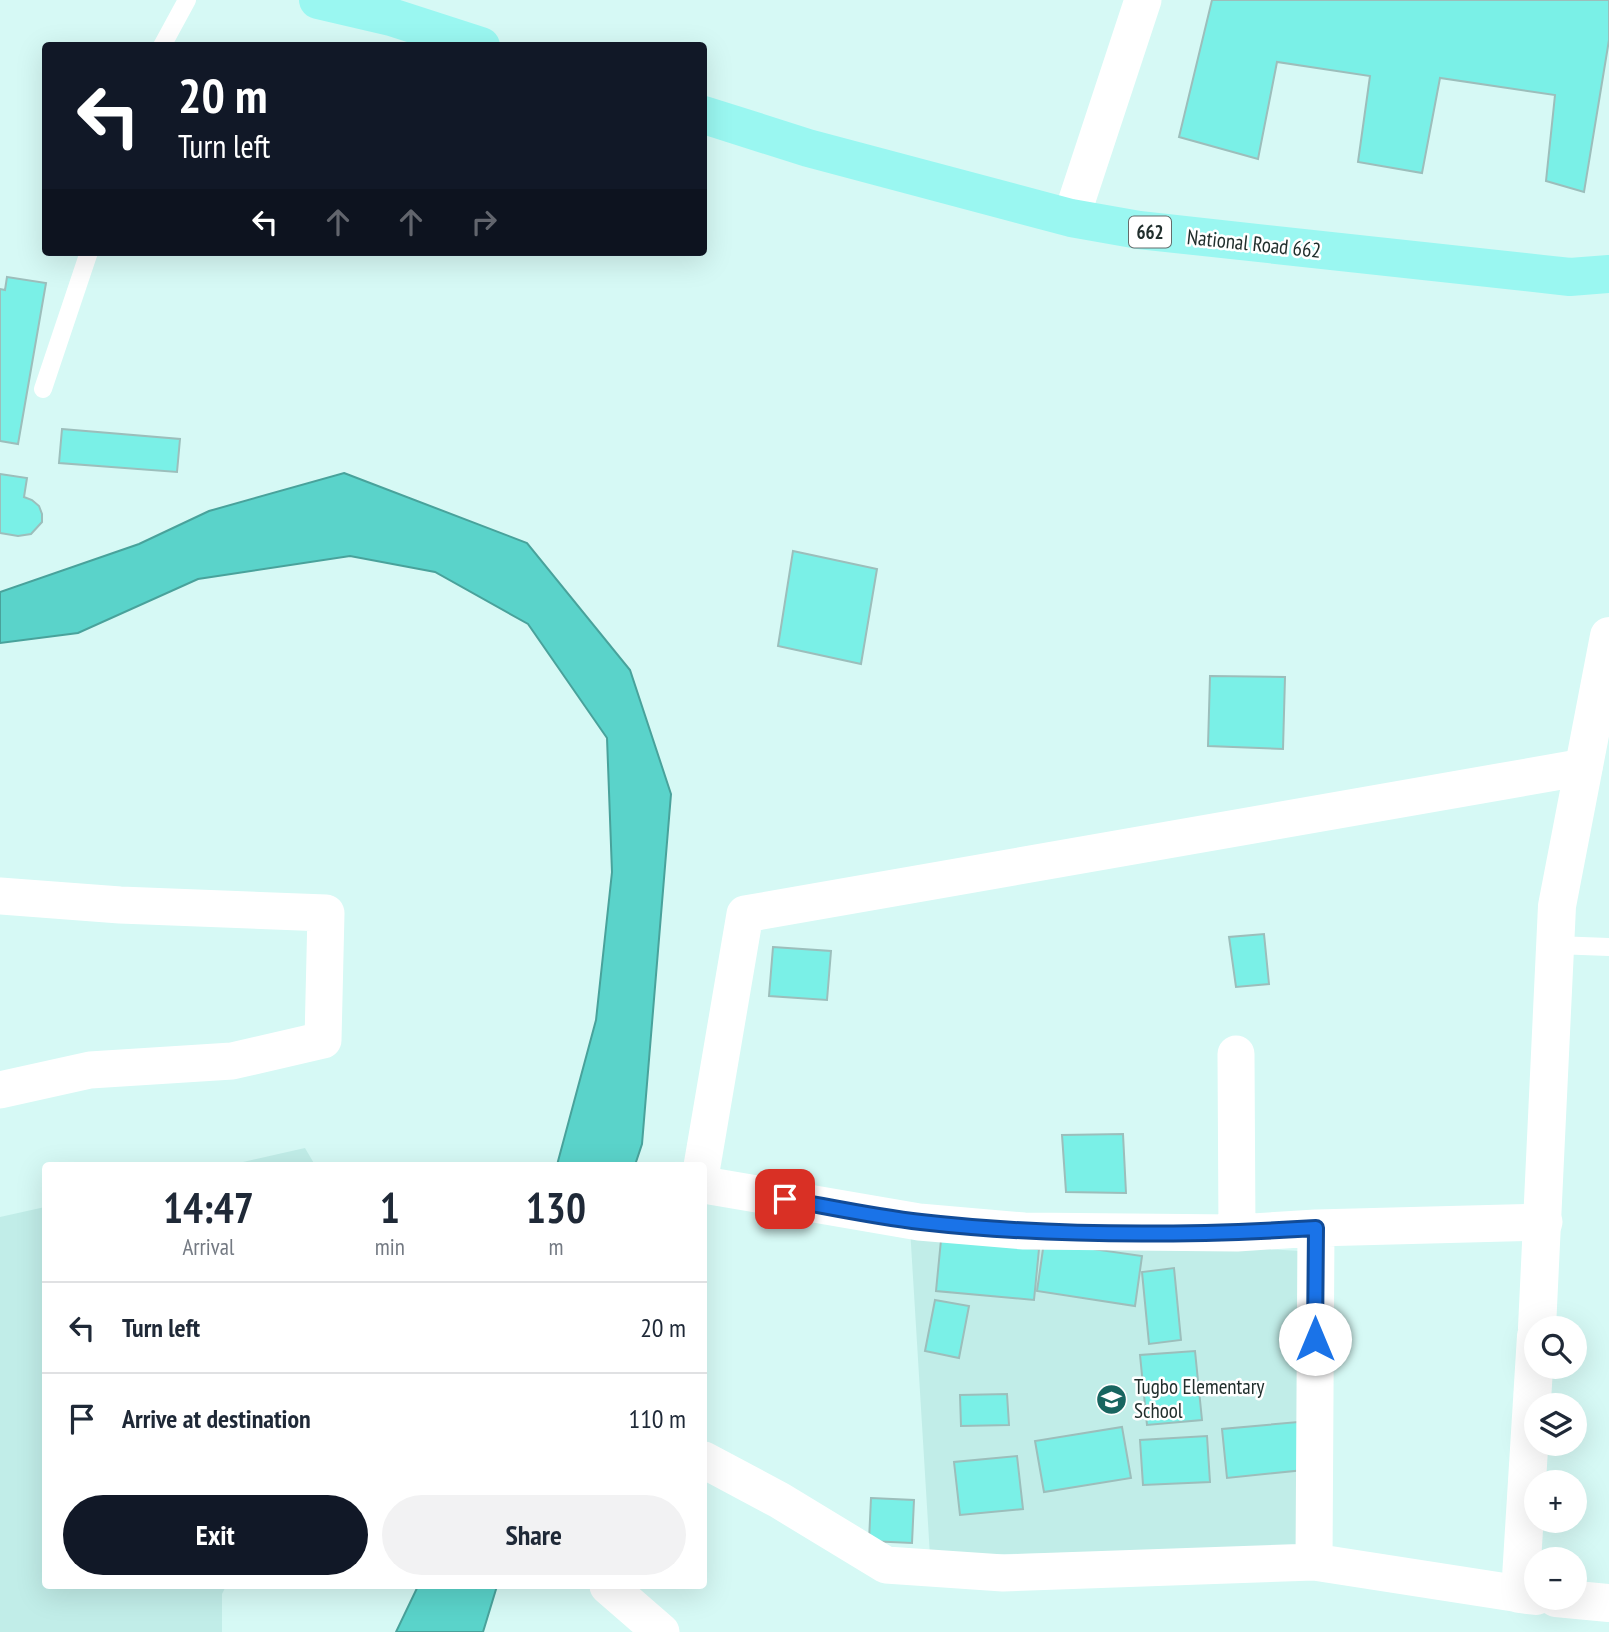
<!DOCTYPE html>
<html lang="en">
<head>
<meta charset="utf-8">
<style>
	body { margin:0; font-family:"PT Sans Narrow",sans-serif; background:#f2f2f3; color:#1f2937; height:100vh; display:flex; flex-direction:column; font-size:26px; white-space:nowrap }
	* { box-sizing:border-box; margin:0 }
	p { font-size:23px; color:#747a83 }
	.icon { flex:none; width:38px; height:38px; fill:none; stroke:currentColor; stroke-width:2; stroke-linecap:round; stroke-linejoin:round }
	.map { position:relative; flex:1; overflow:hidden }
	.sheet { position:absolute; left:42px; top:1162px; width:665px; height:427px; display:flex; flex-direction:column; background:#fff; border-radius:7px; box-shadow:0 7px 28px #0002 }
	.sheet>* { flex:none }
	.guide { position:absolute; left:42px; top:42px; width:665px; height:214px; border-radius:7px; box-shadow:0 7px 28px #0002; background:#111827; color:#fff; overflow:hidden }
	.tools { position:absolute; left:1524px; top:1316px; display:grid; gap:14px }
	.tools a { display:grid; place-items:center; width:63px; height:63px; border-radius:50%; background:#fff; box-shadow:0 7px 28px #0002; font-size:35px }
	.pin { position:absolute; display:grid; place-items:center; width:60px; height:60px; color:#fff; margin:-30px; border-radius:14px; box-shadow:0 4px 10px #0006 }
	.me { position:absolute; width:77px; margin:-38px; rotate:0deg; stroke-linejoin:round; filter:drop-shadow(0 0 5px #0008) }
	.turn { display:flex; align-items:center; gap:24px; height:147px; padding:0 21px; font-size:32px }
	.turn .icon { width:91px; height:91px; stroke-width:2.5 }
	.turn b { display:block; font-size:49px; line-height:60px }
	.lanes { display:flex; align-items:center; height:66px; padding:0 21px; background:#0003; justify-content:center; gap:35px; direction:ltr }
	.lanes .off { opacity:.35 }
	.eta { display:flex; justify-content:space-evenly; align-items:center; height:119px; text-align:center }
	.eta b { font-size:42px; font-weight:700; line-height:49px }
	.cta { display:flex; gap:14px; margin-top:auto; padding:14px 21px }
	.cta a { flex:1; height:80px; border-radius:42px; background:#111827; color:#fff; font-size:28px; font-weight:700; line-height:80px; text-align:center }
	.cta a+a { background:#f2f2f3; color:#1f2937 }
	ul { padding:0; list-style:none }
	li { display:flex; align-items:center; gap:21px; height:91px; padding:0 21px; border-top:2px solid #e0e1e3 }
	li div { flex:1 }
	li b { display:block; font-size:26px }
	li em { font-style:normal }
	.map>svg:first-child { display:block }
	.built { fill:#c1ede8 }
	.water { fill:#5ad3ca; stroke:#49a29b; stroke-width:2 }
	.building { fill:#7af0e7; stroke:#9cbebb; stroke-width:2 }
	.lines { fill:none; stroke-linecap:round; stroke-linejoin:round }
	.lane { stroke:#fff; stroke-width:18 }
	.street { stroke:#fff; stroke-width:37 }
	.secondary { stroke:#fff; stroke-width:38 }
	.primary { stroke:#9af7f1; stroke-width:38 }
	.route-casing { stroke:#114b97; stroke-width:18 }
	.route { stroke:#1a73e8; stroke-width:12 }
	.labels { text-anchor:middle; stroke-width:5; stroke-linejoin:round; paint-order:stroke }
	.shield { fill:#fff; stroke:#646d6c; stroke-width:2 }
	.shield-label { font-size:19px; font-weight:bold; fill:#212f2d }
	.street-label { font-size:21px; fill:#212f2d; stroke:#fff }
	.poi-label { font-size:21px; fill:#212f2d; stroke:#fff; text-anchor:start }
</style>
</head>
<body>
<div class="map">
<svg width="1609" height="1632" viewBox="0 0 1609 1632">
	<rect width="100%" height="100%" fill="#d6f9f5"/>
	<path class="built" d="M305,1148L315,1165H230Z
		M45,1207L46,1586H226L222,1594V1632H0V1217Z
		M910,1228L1300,1251L1302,1547L930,1556Z"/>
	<path class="water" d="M344,473L527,543L630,670L671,794L642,1144L635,1165H557L596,1020L612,872L607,738L528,624L435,572L350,556L198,579L78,633L0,643V592L139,544L209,511Z
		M418,1586H497L483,1632H396Z"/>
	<path class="building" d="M1212,0H1609V40L1584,192L1546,181L1555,95L1440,78L1422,173L1358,162L1370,76L1277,62L1258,159L1179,137Z
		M7,277L46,283L18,444L0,441V289L5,290Z
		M62,429L180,439L177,472L59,463Z
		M0,474L27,478L24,497L32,500L39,506L42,514V522L31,534L18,536L0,533Z
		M793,551L877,569L861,664L778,646Z
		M1210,676L1285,677L1283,749L1208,746Z
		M1264,934L1269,984L1236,987L1229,937Z
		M773,947L831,951L827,1000L769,996Z
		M1123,1134L1126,1193L1066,1192L1062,1135Z
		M941,1240L1039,1249L1034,1300L936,1291Z
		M1044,1242L1142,1256L1135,1306L1037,1291Z
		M1174,1268L1181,1340L1149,1344L1142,1272Z
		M935,1300L969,1306L959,1358L925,1351Z
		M1195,1351L1202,1420L1147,1425L1140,1355Z
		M1007,1394L1009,1425L961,1426L960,1395Z
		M1298,1422L1304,1470L1227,1478L1222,1429Z
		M1122,1427L1131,1478L1044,1492L1035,1441Z
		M1207,1436L1210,1482L1143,1485L1140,1440Z
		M1017,1456L1023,1509L960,1515L954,1462Z
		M871,1498L914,1500L912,1543L869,1541Z"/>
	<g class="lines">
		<path class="lane" d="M162,46L187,0
			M43,389L89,252
			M1555,945L1609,947"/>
		<path class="street" d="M1071,218L1143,0
			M0,896L120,905L326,913L323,1040L232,1061L90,1070L0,1090
			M1236,1054L1237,1233
			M702,1166L745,914L1584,767
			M704,1185L919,1222L1024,1231L1237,1233L1316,1228L1314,1562
			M1316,1228L1544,1222
			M704,1460L779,1500L886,1565L1003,1573L1314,1562L1520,1594
			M608,1586L661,1632"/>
		<path class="secondary" d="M1537,1328L1557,906L1609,636
			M1536,1336L1520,1594L1536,1596
			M1556,1598L1609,1603"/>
		<path class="primary" d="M318,0L391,17L481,46
			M704,115L808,148L1071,218L1139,230L1570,277L1609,274"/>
	</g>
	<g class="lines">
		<defs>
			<path id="route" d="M785,1199C830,1207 876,1217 921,1222C1052,1237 1185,1236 1316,1228L1315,1339"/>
		</defs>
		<use href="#route" class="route-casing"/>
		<use href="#route" class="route"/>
	</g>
	<defs>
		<symbol id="school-disc" viewBox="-11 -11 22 22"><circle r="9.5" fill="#186560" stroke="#fff"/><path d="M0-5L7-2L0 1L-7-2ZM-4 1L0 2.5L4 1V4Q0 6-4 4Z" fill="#fff"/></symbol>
	</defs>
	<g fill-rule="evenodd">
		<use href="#school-disc" x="1094" y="1382" width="35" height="35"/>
	</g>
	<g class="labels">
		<rect class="shield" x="1129" y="216.5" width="42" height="31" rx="5"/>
		<g class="shield-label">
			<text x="1150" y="239">662</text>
		</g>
		<g class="street-label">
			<text transform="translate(1254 244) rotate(6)" y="7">National Road 662</text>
		</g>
		<g class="poi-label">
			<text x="1134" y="1394">Tugbo Elementary<tspan x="1134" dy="24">School</tspan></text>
		</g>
	</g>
</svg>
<div class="tools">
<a><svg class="icon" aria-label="search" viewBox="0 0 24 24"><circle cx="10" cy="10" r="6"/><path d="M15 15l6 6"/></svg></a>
<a><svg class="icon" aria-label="layers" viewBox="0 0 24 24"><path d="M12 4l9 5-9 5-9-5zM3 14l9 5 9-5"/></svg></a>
<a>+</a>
<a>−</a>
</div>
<div class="pin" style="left:785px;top:1199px;background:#d93025"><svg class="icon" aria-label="arrive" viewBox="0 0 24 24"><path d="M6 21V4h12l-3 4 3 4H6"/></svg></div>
<svg class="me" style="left:1315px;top:1339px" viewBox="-20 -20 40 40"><circle r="19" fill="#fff"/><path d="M0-13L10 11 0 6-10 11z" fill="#1a73e8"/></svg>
<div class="guide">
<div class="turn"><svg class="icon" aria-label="left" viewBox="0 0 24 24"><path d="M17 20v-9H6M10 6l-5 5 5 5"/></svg><div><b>20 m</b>Turn left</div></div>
<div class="lanes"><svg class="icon" aria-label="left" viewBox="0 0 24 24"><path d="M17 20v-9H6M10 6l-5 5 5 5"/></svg><svg class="icon off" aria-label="ahead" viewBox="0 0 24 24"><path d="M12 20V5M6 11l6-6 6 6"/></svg><svg class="icon off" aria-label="ahead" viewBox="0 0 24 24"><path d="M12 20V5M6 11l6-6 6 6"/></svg><svg class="icon off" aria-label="right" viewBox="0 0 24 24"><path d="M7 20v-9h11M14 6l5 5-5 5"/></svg></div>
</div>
<section class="sheet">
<div class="eta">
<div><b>14:47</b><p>Arrival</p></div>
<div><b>1</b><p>min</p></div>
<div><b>130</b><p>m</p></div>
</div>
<ul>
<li><svg class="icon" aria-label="left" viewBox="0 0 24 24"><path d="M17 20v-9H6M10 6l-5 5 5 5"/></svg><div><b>Turn left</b></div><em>20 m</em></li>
<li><svg class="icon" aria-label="arrive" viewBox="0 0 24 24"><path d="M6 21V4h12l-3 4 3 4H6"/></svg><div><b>Arrive at destination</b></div><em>110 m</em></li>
</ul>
<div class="cta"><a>Exit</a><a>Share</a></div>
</section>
</div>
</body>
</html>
